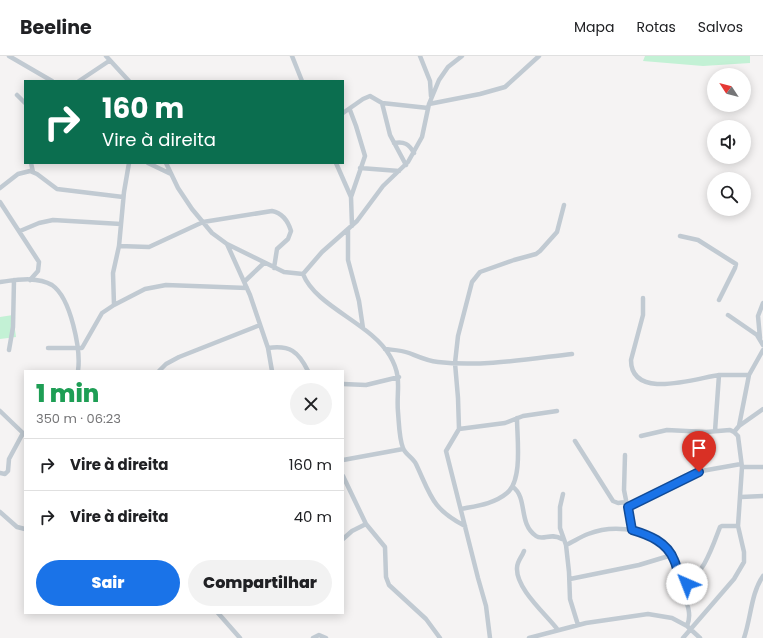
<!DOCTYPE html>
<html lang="pt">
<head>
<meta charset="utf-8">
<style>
	body { margin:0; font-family:Poppins,sans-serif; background:#f2f2f2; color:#202124; height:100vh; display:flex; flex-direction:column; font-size:15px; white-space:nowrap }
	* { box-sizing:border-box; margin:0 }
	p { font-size:13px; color:#757577 }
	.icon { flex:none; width:22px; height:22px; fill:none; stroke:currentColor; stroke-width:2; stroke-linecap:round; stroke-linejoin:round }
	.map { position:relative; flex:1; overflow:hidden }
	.side { position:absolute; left:24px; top:314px; width:320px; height:244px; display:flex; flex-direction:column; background:#fff; border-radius:0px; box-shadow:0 2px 10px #0003 }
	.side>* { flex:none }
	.guide { position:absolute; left:24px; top:24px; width:320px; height:84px; border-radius:0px; box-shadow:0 2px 10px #0003; background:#0b6e4f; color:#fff; overflow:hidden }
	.needle { width:26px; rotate:306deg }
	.controls { position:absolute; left:707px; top:12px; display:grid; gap:8px }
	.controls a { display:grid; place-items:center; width:44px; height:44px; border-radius:50%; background:#fff; box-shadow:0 2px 10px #0003; font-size:20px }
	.pin { position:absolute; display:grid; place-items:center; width:34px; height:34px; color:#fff; margin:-41px -17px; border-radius:50% 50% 50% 0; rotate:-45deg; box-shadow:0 0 4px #0007 }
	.pin .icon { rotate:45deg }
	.me { position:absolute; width:44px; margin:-22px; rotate:316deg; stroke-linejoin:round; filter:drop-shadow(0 0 3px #0008) }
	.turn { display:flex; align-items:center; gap:14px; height:84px; padding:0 12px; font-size:18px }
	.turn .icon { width:52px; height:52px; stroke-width:2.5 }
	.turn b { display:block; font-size:28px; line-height:34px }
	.round { display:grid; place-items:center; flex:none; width:42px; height:42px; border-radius:21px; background:#f2f2f2 }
	.head { display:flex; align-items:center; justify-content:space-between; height:68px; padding:0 12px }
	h1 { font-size:24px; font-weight:800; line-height:30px; color:#1e9e55 }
	.primary-button { display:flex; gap:8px; margin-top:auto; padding:8px 12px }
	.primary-button a { flex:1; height:46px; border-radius:24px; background:#1a73e8; color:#fff; font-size:16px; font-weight:800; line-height:46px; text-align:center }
	.primary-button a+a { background:#f2f2f2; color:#202124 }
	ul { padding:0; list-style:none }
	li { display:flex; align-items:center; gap:12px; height:52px; padding:0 12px; border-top:1px solid #e0e0e0 }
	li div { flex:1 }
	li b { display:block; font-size:15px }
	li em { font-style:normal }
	header { display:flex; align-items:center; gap:24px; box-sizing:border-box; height:56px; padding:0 20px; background:#fff; border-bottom:1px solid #e0e0e0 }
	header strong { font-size:19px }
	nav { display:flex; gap:22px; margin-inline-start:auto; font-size:14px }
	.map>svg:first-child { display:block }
	.green { fill:#c3f1d5 }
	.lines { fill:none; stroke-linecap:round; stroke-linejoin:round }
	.minor { stroke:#c1cad2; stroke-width:4.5 }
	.route-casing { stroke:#114b97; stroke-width:10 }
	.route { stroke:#1a73e8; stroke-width:7 }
</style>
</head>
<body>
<header>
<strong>Beeline</strong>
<nav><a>Mapa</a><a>Rotas</a><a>Salvos</a></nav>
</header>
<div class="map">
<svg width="763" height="582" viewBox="0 0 763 582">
	<rect width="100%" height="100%" fill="#f5f3f3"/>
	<path class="green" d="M645,0H750V7L703,10L643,5Z
		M13,259L16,281L0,283V261Z"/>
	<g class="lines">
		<path class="minor" d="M9,0L52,25
			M106,0L129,25
			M292,0L302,25
			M420,0L430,25L431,40
			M79,25L109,5
			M17,39L25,47
			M382,47L390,79L406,109
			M429,48L480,38L505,31L539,0
			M350,54L356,70L365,100L351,141
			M343,57L363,43L370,40L382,47L428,52
			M394,87C404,85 409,88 414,97
			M31,107L33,116
			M148,107L171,118
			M166,107L178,132L192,153L212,177L227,188L250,239L268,292L272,315
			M336,107L351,141L352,170
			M360,112L399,115
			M0,132L18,118L30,115L37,118L57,133L123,141
			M0,146L39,206L38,215L30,224
			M348,173V204L359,245L363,272
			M20,175L39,167L53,164L121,168
			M680,180L698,184L736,208L735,212L719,244
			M227,188L284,216L303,218C316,251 371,267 390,300C403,322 396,334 398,356C399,367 399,382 403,392C405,398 413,402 416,408C431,440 432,453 465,470
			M119,190L149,191L203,166L272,155C282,157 288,165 291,175L288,183L277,193L274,212
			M303,218L322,196L357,165L383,130L408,106L422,81L429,48L439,24L448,11L462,0
			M245,225L264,207
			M0,226C16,224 37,220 52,229C71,242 81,294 78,315
			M643,242V259L631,304C631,345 697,322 719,319
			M114,249L113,217L119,190L124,136L129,107
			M728,259L757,279L763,289
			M760,282L758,260L763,247
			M48,292H82L102,257L114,249L145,233L166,229L247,232
			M268,292C290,289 298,295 308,315
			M385,293C393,294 401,294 409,297C419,301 427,305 438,306C482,311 528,303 572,298
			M9,294L13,271L14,224
			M159,315L166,308L179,301L260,269
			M343,328L366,329L399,321
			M0,355L25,379
			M739,370L763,353
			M459,373L505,367L523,360L557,355
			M715,375L719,319H749
			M641,380L667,374L706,376L730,374L734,376
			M575,385L613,445L618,447L626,446
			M625,399L624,434L632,474
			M343,404L403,393
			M742,411H763
			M0,417L5,418L8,415L9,403L23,377
			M343,420L366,468L385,491L386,521L389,529L426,563L440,582
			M513,431C528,442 518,468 536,480C543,485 551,476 562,483
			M563,438L560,451V472L566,489L569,516L570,543L578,569
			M741,441L763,440
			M628,451L696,416L741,408
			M461,453C476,450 494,448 507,437C523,424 517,382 517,362
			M0,456L17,471L25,473
			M343,483L352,475L366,468
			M566,489C573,486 580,481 588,478C616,467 657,473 673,501C678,510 678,521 681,531
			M524,495C522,501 517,505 517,512C516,533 546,558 558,574
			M570,523L639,509L672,499
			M218,557L240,582
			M687,570C693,556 685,544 681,531C703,521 712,492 720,471L722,470H738
			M313,582L319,579L326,582
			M490,582L486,550L478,522L446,395L459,373L458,342L455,307L458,280L472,226L480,216L514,204L536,198L540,195L557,176L564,149
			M529,582L586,567L648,558L672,562L687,570L700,582
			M683,582L734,523L744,506V496L738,470L742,411L738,380L734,376L739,370L749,319L763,294
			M744,582C751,562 751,537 763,520"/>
	</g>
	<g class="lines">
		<defs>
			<path id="route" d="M687,528L681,531C678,522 678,512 674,504C667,486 649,479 632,474L628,451L699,416"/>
		</defs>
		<use href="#route" class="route-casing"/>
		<use href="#route" class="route"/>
	</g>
</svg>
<div class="controls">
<a><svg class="needle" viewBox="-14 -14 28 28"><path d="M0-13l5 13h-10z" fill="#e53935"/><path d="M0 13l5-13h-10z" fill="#757577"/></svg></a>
<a><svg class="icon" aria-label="sound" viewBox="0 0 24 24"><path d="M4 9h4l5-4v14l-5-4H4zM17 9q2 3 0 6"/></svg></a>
<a><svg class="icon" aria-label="search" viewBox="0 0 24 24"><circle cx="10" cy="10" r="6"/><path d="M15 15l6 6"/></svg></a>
</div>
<div class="pin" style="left:699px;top:416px;background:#d93025"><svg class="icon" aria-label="arrive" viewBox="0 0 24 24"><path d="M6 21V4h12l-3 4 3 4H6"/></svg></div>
<svg class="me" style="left:687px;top:528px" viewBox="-20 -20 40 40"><circle r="19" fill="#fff"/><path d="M0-13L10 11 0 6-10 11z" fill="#1a73e8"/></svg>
<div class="guide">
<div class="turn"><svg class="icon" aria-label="right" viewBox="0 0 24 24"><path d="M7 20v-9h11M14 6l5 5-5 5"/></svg><div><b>160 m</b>Vire à direita</div></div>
</div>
<section class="side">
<div class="head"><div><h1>1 min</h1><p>350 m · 06:23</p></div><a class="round"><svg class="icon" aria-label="close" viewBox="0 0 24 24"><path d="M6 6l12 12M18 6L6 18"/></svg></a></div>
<ul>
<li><svg class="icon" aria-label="right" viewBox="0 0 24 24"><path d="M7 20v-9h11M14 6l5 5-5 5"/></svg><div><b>Vire à direita</b></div><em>160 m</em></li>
<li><svg class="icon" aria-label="right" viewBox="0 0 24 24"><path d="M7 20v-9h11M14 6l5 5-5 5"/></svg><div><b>Vire à direita</b></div><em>40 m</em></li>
</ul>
<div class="primary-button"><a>Sair</a><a>Compartilhar</a></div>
</section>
</div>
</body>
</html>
